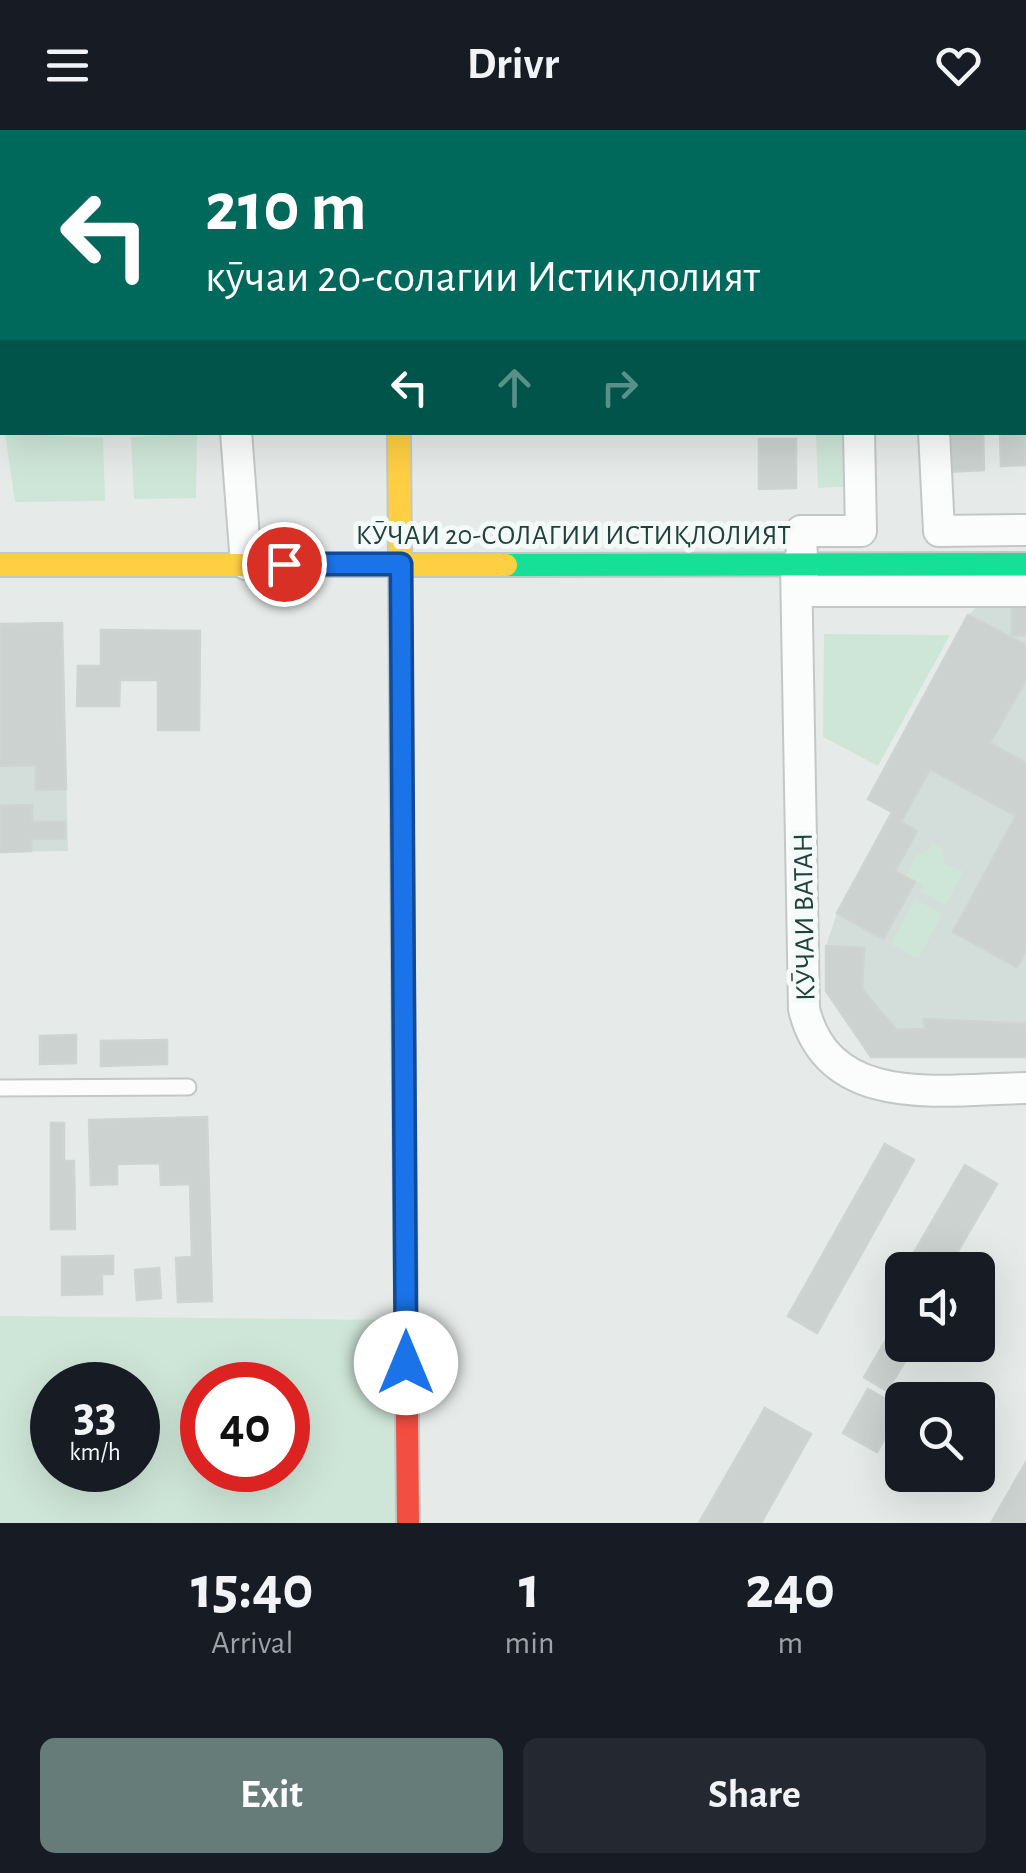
<!DOCTYPE html>
<html lang="en">
<head>
<meta charset="utf-8">
<style>
	body { margin:0; font-family:"Alegreya Sans",sans-serif; background:#242831; color:#f1f3f6; height:100vh; display:flex; flex-direction:column; font-size:38px; white-space:nowrap }
	* { box-sizing:border-box; margin:0 }
	p { font-size:32px; color:#9ea1a6 }
	.icon { flex:none; width:55px; height:55px; fill:none; stroke:currentColor; stroke-width:2; stroke-linecap:round; stroke-linejoin:round }
	.map { position:relative; height:1393px; overflow:hidden }
	.drawer { display:flex; flex-direction:column; background:#171b24; flex:1 }
	.drawer>* { flex:none }
	.banner { position:absolute; left:0px; top:0px; width:1028px; height:305px; box-shadow:0 10px 40px #0002; background:#00695c; color:#fff; overflow:hidden }
	.buttons { position:absolute; left:885px; top:1122px; display:grid; gap:20px }
	.buttons a { display:grid; place-items:center; width:110px; height:110px; border-radius:15px; background:#171b24; box-shadow:0 10px 40px #0002; font-size:50px }
	.speed { position:absolute; left:30px; top:1232px; display:flex; gap:20px; font-size:50px; font-weight:700; text-align:center }
	.speed>* { display:grid; place-content:center; width:130px; height:130px; border-radius:50%; background:#171b24; box-shadow:0 10px 40px #0002; line-height:1 }
	.speed small { font-size:25px; font-weight:400 }
	.speed .limit { border:15px solid #d22; background:#fff; color:#111 }
	.pin { position:absolute; display:grid; place-items:center; width:85px; height:85px; color:#fff; margin:-42px; border:5px solid #fff; border-radius:50%; box-shadow:0 2px 10px #0007 }
	.me { position:absolute; width:110px; margin:-55px; rotate:0deg; stroke-linejoin:round; filter:drop-shadow(0 0 8px #0008) }
	.turn { display:flex; align-items:center; gap:35px; height:210px; padding:0 40px; font-size:45px }
	.turn .icon { width:130px; height:130px; stroke-width:2.5 }
	.turn b { display:block; font-size:70px; line-height:85px }
	.lanes { display:flex; align-items:center; height:95px; padding:0 40px; background:#0003; justify-content:center; gap:50px; direction:ltr }
	.lanes .off { opacity:.35 }
	.eta { display:flex; justify-content:space-evenly; align-items:center; height:170px; text-align:center }
	.eta b { font-size:60px; font-weight:700; line-height:70px }
	.button { display:flex; gap:20px; margin-top:auto; padding:20px 40px }
	.button a { flex:1; height:115px; border-radius:15px; background:#667c79; color:#fff; font-size:40px; font-weight:700; line-height:115px; text-align:center }
	.button a+a { background:#242831; color:#f1f3f6 }
	header { display:flex; justify-content:space-between; align-items:center; height:130px; padding:0 40px; background:#171b24; font-size:45px; font-weight:700 }
	.map>svg:first-child { display:block }
	.built { fill:#d3ddda }
	.green { fill:#cee6d8; fill-rule:evenodd }
	.building { fill:#ccd2d0; stroke:#ced4d2; stroke-width:2.5 }
	.lines { fill:none; stroke-linecap:round; stroke-linejoin:round }
	.lane-casing { stroke:#c3c8c7; stroke-width:19 }
	.street-casing { stroke:#c3c8c7; stroke-width:34 }
	.fast-casing { stroke:#c1c9c7; stroke-width:26 }
	.slow-casing { stroke:#c1c9c7; stroke-width:26 }
	.jam-casing { stroke:#c1c9c7; stroke-width:26 }
	.lane { stroke:#fbfcfc; stroke-width:15 }
	.street { stroke:#fbfcfc; stroke-width:30 }
	.fast { stroke:#16e098; stroke-width:22 }
	.slow { stroke:#ffcf43; stroke-width:22 }
	.jam { stroke:#f24e42; stroke-width:22 }
	.route-casing { stroke:#114b97; stroke-width:25 }
	.route { stroke:#1a73e8; stroke-width:18 }
	.labels { text-anchor:middle; stroke-width:10; stroke-linejoin:round; paint-order:stroke }
	.street-label { font-size:28px; fill:#21413d; stroke:#f4faf8 }
</style>
</head>
<body>
<header><svg class="icon" aria-label="menu" viewBox="0 0 24 24"><path d="M4 6h16M4 12h16M4 18h16"/></svg>Drivr<svg class="icon" aria-label="heart" viewBox="0 0 24 24"><path d="M12 20l-8-8c-3-5 5-10 8-4 3-6 11-1 8 4z"/></svg></header>
<div class="map">
<svg width="1026" height="1393" viewBox="0 0 1026 1393">
	<rect width="100%" height="100%" fill="#e6ebe9"/>
	<path class="built" d="M987,468H1026V927H871L826,861V816L837,783L892,682L868,669L968,485Z
		M62,493L68,721L0,722V494Z"/>
	<path class="green" d="M584,0H1026V98L1025,2Z
		M5,303L103,308L105,371L15,372Z
		M197,303L196,368L134,369L131,307Z
		M710,303H858L860,356L818,358L816,303Z
		M824,504L950,505L878,636L823,607Z
		M932,713L942,719L945,735L963,741L946,775L920,761L923,755L906,746L916,725L928,721Z
		M915,769L942,784L918,829L891,814Z
		M0,1186L395,1190L396,1393H0ZM52,1255H138V1340H52ZM202,1255H288V1340H202Z"/>
	<path class="building" d="M1025,262L1026,335L1001,336L1000,302H1025Z
		M942,302H983L984,340L944,342Z
		M759,309H796V358L759,359Z
		M1012,470H1026V505H1012Z
		M968,485L1026,515V550L990,613L1026,633V821L1017,837L953,802L1016,686L930,639L901,692L917,701L895,741L915,752L883,809L837,783L892,682L868,669Z
		M62,493L66,659L36,660V635L0,636V494Z
		M101,500L200,501L199,600H158V550H120L119,576H77L78,536H101Z
		M32,675V692H65V708L31,709V721L0,722V676Z
		M826,816L864,818L862,859L896,900L925,899L924,889L1026,894V927H871L826,861Z
		M76,905V933L40,934V906Z
		M167,910V934L101,936V911Z
		M207,987L212,1171L178,1172L176,1128L192,1127L190,1054L161,1055L160,1033L117,1034V1054L91,1055L89,990Z
		M51,993H64V1031H74L75,1099H51Z
		M885,1014L914,1030L817,1203L788,1186Z
		M965,1035L997,1054L947,1140H904Z
		M113,1126V1144H102V1164L62,1165V1127Z
		M159,1138L161,1168L137,1170L135,1140Z
		M902,1183V1215H915L887,1261L864,1247Z
		M868,1259L902,1278L877,1322L843,1303Z
		M765,1278L811,1304L761,1393H699Z
		M1026,1332V1393H991Z"/>
	<g class="lines">
		<defs>
			<path id="lane" d="M0,958L188,957"/>
			<path id="street" d="M212,0V2
				M393,0V2
				M236,302L246,434
				M859,302L861,401H801L803,461H1026
				M934,302L939,401L1026,400
				M796,434L804,879C829,982 946,959 1026,958"/>
			<path id="fast" d="M506,435L1026,434"/>
			<path id="slow" d="M399,302L404,968
				M0,435H506"/>
			<path id="jam" d="M404,968L408,1393"/>
		</defs>
		<use href="#lane" class="lane-casing"/>
		<use href="#street" class="street-casing"/>
		<use href="#fast" class="fast-casing"/>
		<use href="#slow" class="slow-casing"/>
		<use href="#jam" class="jam-casing"/>
		<use href="#lane" class="lane"/>
		<use href="#street" class="street"/>
		<use href="#fast" class="fast"/>
		<use href="#slow" class="slow"/>
		<use href="#jam" class="jam"/>
	</g>
	<g class="lines">
		<defs>
			<path id="route" d="M284,434H401L406,1233"/>
		</defs>
		<use href="#route" class="route-casing"/>
		<use href="#route" class="route"/>
	</g>
	<g class="labels">
		<g class="street-label">
			<text x="573" y="414">КӮЧАИ 20-СОЛАГИИ ИСТИҚЛОЛИЯТ</text>
			<text transform="translate(803 787) rotate(-91)" y="10">КӮЧАИ ВАТАН</text>
		</g>
	</g>
</svg>
<div class="buttons">
<a><svg class="icon" aria-label="sound" viewBox="0 0 24 24"><path d="M4 9h4l5-4v14l-5-4H4zM17 9q2 3 0 6"/></svg></a>
<a><svg class="icon" aria-label="search" viewBox="0 0 24 24"><circle cx="10" cy="10" r="6"/><path d="M15 15l6 6"/></svg></a>
</div>
<div class="speed"><div>33<small>km/h</small></div><div class="limit">40</div></div>
<div class="pin" style="left:284px;top:434px;background:#d93025"><svg class="icon" aria-label="arrive" viewBox="0 0 24 24"><path d="M6 21V4h12l-3 4 3 4H6"/></svg></div>
<svg class="me" style="left:406px;top:1233px" viewBox="-20 -20 40 40"><circle r="19" fill="#fff"/><path d="M0-13L10 11 0 6-10 11z" fill="#1a73e8"/></svg>
<div class="banner">
<div class="turn"><svg class="icon" aria-label="left" viewBox="0 0 24 24"><path d="M17 20v-9H6M10 6l-5 5 5 5"/></svg><div><b>210 m</b>кӯчаи 20-солагии Истиқлолият</div></div>
<div class="lanes"><svg class="icon" aria-label="left" viewBox="0 0 24 24"><path d="M17 20v-9H6M10 6l-5 5 5 5"/></svg><svg class="icon off" aria-label="ahead" viewBox="0 0 24 24"><path d="M12 20V5M6 11l6-6 6 6"/></svg><svg class="icon off" aria-label="right" viewBox="0 0 24 24"><path d="M7 20v-9h11M14 6l5 5-5 5"/></svg></div>
</div>
</div>
<section class="drawer">
<div class="eta">
<div><b>15:40</b><p>Arrival</p></div>
<div><b>1</b><p>min</p></div>
<div><b>240</b><p>m</p></div>
</div>
<div class="button"><a>Exit</a><a>Share</a></div>
</section>
</body>
</html>
